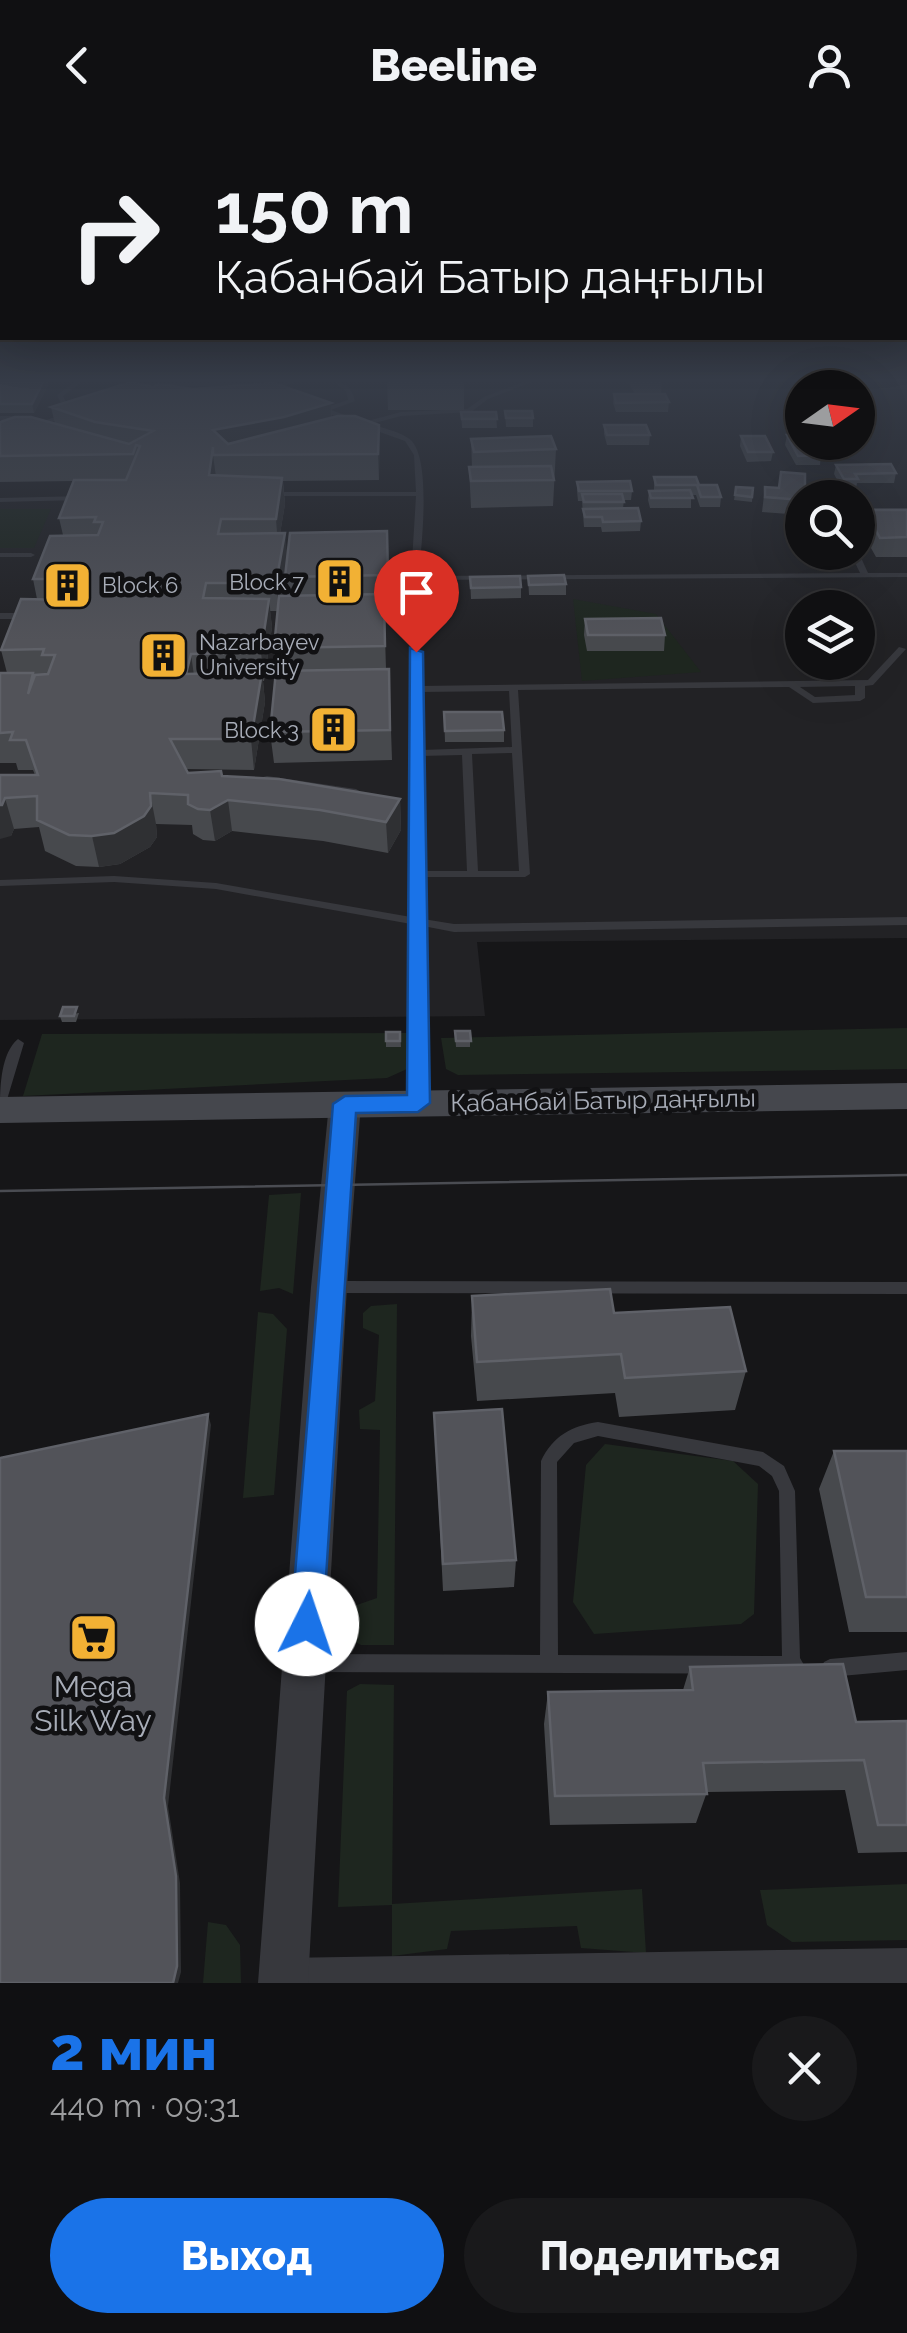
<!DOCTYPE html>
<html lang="ru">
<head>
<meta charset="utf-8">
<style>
	body { margin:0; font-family:Raleway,sans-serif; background:#19191b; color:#f1f3f6; height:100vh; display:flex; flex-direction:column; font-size:38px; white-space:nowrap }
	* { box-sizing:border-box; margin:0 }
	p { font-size:32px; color:#9c9d9f }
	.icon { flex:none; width:55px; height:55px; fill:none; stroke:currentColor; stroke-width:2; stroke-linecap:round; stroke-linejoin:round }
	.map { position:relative; height:1853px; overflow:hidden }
	.panel { display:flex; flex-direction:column; background:#101012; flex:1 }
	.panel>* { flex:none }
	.top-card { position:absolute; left:0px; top:0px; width:908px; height:210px; box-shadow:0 10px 40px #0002,0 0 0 2px #303032; background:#101012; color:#f1f3f6; overflow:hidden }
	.needle { width:65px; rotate:76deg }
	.controls { position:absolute; left:785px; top:240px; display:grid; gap:20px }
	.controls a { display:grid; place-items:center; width:90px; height:90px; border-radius:50%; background:#101012; box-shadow:0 10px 40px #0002,0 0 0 2px #303032; font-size:50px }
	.pin { position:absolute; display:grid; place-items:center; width:85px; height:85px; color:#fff; margin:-102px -42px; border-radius:50% 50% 50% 0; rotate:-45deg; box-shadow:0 0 10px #0007 }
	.pin .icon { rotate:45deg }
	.me { position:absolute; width:110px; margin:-55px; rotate:4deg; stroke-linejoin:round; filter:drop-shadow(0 0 8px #0008) }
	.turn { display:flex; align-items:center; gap:35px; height:210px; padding:0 50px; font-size:45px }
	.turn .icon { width:130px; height:130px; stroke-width:2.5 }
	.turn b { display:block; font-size:70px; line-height:85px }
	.round { display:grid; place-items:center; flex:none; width:105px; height:105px; border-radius:52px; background:#19191b }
	.headline { display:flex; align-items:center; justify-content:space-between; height:170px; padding:0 50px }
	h1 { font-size:60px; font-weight:800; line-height:75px; color:#1a73e8 }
	.primary-button { display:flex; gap:20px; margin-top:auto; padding:20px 50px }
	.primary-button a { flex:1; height:115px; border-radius:60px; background:#1a73e8; color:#fff; font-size:40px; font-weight:800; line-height:115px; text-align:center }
	.primary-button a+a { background:#19191b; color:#f1f3f6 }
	header { display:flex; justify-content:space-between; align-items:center; height:130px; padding:0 50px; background:#101012; font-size:45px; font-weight:800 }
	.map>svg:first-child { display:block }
	.built { fill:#222225; fill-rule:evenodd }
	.green { fill:#1e261f }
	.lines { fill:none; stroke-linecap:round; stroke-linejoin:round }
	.service { fill:#37383d; fill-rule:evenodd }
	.minor { fill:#37383d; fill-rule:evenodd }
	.tertiary { fill:#37383d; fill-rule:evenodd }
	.secondary { fill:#45474d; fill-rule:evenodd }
	.tram { stroke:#4a4c52; stroke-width:2.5 }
	.wall { fill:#47494d; fill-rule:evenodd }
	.shaded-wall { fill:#2f3033 }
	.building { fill:#525359; stroke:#5f6168; stroke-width:2.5 }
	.route { fill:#1a73e8; stroke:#114b97; stroke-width:2.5 }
	.labels { text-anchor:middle; stroke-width:9; stroke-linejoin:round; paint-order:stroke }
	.far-poi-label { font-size:22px; fill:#a8adb8; stroke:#111113; text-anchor:end }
	.street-label { font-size:25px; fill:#a8adb8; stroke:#111113 }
	.near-poi-label { font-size:30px; fill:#a8adb8; stroke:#111113 }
</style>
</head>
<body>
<header><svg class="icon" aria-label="back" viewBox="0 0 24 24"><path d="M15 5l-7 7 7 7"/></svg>Beeline<svg class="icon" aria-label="person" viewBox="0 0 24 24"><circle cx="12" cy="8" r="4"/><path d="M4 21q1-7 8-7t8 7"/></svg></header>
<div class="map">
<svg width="907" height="1853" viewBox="0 0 907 1853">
	<rect width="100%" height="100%" fill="#161618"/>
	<path class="built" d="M0,252H907V808L477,812L485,886L0,890ZM802,258H858V312H802ZM802,368H858V422H802ZM802,478H858V532H802Z"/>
	<path class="green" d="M0,379H51L34,418H0Z
		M573,469L656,484L701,542L582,551Z
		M907,898V939L458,945L446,939L441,908Z
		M409,903L407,939L387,948L23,966L42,904Z
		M301,1063L293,1164L279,1158L260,1161L269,1065Z
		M397,1174L394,1515H361L350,1509L351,1477L377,1468L380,1300L360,1299L359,1280L375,1271L379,1205L363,1198V1183L371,1176Z
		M258,1182L273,1184L287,1199L274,1365L243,1368Z
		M605,1314L733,1331L758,1354L754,1484L741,1494L594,1504L573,1472L586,1335Z
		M360,1554L394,1555L392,1774L642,1759L646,1823L581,1818L577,1796L451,1801L447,1819L392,1826V1775L338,1777L347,1561Z
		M907,1754V1810L792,1812L767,1795L760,1760Z
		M208,1792L226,1795L240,1815L241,1853H203Z"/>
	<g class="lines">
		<path class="service" d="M75,252H82L63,266L68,276L77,281L74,283L63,278L57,265Z
			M216,252L274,253L271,255L149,257L146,255L149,253Z
			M286,252H295L271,261L266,260Z
			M334,252C347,252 352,259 355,271L331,280L364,292L401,282L467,279L484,267L523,252H532L488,269L471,282L401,286L371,294C382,298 398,301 408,308C433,323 421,417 419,446L860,443L850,422L858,421L868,443H907V447L419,450L420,556L868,550L899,517L906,519L873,555L865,556V568L860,571L813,573L789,557L518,560L530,744L525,747H422L423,789L454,794L907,787V795L454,802L423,796L424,973L423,976H413L412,973L411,794L216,759L114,752L0,756V750L114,746L216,753L411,787V448L416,366H271L267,364L271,362H416L414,325L405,311L321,281V279L348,270L346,261ZM855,556V565L815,567L800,557ZM509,561L512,617L421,620L420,562ZM512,623L519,741H478L472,624ZM462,625L467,741H422L421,626Z
			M69,283L72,285L71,286L0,308V304Z
			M0,286H27L30,288L27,290H0Z
			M84,366L85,368L81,370L0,372V368Z
			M858,378H907V382H858Z
			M0,423H31L35,425L31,427H0Z
			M0,483H26L30,486L26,489H0Z
			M267,646L356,659L361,662L356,665L263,651V647Z
			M18,909L24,913L6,973L5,976L0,978C0,956 1,923 18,909Z
			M331,1151L907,1152V1164L331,1163L326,1161L324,1157L326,1153Z
			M598,1292L763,1322L784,1336L795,1361L800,1528L804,1535L801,1541L795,1544L310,1542L304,1539L301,1533L304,1527L310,1524L540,1525L541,1331C553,1306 571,1296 598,1292ZM598,1306L759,1336L772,1346L779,1361L782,1526L558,1525L557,1332L574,1313Z
			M907,1522V1540L830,1547L824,1544L821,1538L824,1532L830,1529Z"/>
		<path class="minor" d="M907,1818V1853H264L262,1849L268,1834L283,1828Z"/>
		<path class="tertiary" d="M345,963L356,966L361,974L347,1157L308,1853H258L311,1157L329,974L334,966Z"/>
		<path class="secondary" d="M907,953V979L0,993V967Z"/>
		<path class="tram" d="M0,1061L907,1045"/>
	</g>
	<path class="wall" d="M0,252H48L49,253L34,283H0Z
		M387,252H464V280H388Z
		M628,252H662L661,264L669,272L668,282H616L613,273L614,264H635Z
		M153,257L193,259L331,273L332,288L379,295V350L283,351L285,374L280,404L287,427L387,401L389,473H384L386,539H389L392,630L274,633L270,602L276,541L274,518L278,481H270L272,497L264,551H263L265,572L254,640L186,639L188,643L222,646L400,669L401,700L388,723L323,711L232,701L215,711L203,710L193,704L192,695L156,694L157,707L150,717L120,734L99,737L76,736L45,721L39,697L14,699L11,706L0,645H35L33,640H18L16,633H0V543H7L1,520L37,469L33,449L63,405L59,388L74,351L0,352V292L55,294L51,277ZM286,440L287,466H282Z
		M505,281L533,288V297H506Z
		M461,282H496L497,298H462Z
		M604,295L650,305L649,315H607L604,304Z
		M787,305L821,325L820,335H796L785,315Z
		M741,306L773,322L771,331L747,332L740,316Z
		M471,309L556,319L553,376L471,378L469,337H472Z
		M836,335L896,343L894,353H857L856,358L842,359L834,344Z
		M781,342L802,368V385L762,382L765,357L778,358Z
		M654,347L699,355L721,367L720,377H700L696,365H691V378H650L648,370L649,361L654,360Z
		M577,352L632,361L631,370H624L623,378L641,391L640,401L602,402L601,397H584L582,371H578L577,361Z
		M736,357L753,358L752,372L734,370Z
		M865,380H907V427H876L861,400Z
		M528,446L566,454V465H529Z
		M470,447L521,457V468L471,469Z
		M585,489L665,505L664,521H587L584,505Z
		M444,582L504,600V612H445Z
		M79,883L76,892H62L60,886Z
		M455,901H470V917H456Z
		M386,902H400L401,917H386Z
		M472,1166L614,1183L746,1241L735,1280L619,1287L615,1263L477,1271L471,1206Z
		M434,1283L516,1430L514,1457L443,1461Z
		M834,1321H907V1502H849L819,1359Z
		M690,1537L856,1592L907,1591V1722L858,1723L845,1660L707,1662L696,1693L550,1695L544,1594L548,1562L683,1560Z"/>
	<path class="shaded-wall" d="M43,252L49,253L34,283L32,274Z
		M331,273L332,297L216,325L213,300Z
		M379,295L380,321L379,350L378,324Z
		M213,317V325L216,347L209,345Z
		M282,348L285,374L278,416L276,389Z
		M285,403L288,431L279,481L276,453Z
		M269,469L272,497L264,551L261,522Z
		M191,524L195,553L186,544Z
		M262,542L265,572L254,640L251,609Z
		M150,663L156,694L157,707L150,717L120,734L99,737L92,706Z
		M5,668L14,699L11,706L0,709V675Z
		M400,669L401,700L388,723L386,692Z
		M228,670L232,701L215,711L210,680Z
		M208,1284L211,1295L168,1676L180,1753L181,1842L178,1853H173L164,1668Z"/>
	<path class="building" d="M0,252H43L32,274H0Z
		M131,252L153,257L159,254L193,259L274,253L331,273L284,287L213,300L228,314L338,286H355L379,295L378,324L213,325V317L209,345L282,348L276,389H221L218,404L285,403L276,453H206L203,468L269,469L261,522L191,524L186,544L262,542L251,609H170L188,643L221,641L222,646L279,649L400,669L386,692L320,680L228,670L210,680L198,679L188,674V665L150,663L151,676L144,686L114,703L92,706L69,705L37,690V666L5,668L2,675H0V645H38L26,610H10L13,602L0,603V543H33L28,564L35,545L48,544L55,525H42L44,519L1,520L21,469L74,470L81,453H71L73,449H33L50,406L98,405L103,392H94L96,387L59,388L74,350H126L140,316L136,315L133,324L0,326V292L15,287H31L129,314L153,301L95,292L51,277Z
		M614,264H665L669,272L616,273Z
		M505,281H532L533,288H506Z
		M461,282H496L497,289H462Z
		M604,295H646L650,305H607Z
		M787,305H802V312H814L821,325L798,326Z
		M551,306L556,319L474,322L471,309Z
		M741,306H765L773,322H748Z
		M891,334L896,343L855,344L858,349H844L836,335Z
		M551,336L554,350L471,351L469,337Z
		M781,342L805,344V368H802V370L765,367V357L779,358Z
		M654,347H696L699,355H717L721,367H701L697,355H656Z
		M630,351L632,361H579L577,352Z
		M736,357L753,358L752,367L735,365Z
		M690,360L693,368H651L649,361Z
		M582,364H622L624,372H584Z
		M638,378L641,391L603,392L602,387H585L583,379Z
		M865,380H907V407L880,408Z
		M387,401L388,445L285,447L290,403Z
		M564,445L566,454L529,455L528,446Z
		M520,446L521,457L471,458L470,447Z
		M384,464L385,516L274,518L279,466Z
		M661,488L665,505H588L585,489Z
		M389,539L390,600L270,602L276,541Z
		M444,582H502L504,600L445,601Z
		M63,877H77L74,886H60Z
		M455,901H470L471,911H456Z
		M386,902H400V911H386Z
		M610,1159L614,1183L730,1177L746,1241L625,1248L621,1224L477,1232L472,1166Z
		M502,1279L516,1430L443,1434L434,1283Z
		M208,1284L164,1668L176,1746L177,1836L173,1853H0V1328Z
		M834,1321H907V1467H866Z
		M843,1534L856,1592L907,1591V1695H878L864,1630L703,1633L707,1664L555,1666L548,1562L693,1560L690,1537Z"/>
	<linearGradient id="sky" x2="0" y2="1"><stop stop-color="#0c0c0d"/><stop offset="0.49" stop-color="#363c48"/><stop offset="1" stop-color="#363c48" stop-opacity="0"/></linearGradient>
	<rect width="907" height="511" fill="url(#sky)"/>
	<path class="route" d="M410,518L423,522L430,973L418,982L356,983L323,1494L318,1505L307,1510L295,1505L291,1494L333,974L345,966L407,965Z"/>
	<defs>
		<symbol id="building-square" viewBox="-11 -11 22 22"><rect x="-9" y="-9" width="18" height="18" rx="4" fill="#f2b134" stroke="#111113"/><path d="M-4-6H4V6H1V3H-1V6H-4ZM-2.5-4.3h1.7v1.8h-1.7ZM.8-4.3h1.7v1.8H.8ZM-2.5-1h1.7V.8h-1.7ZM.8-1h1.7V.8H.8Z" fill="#111"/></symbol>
		<symbol id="supermarket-square" viewBox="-11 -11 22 22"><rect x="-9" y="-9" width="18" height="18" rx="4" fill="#f2b134" stroke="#111113"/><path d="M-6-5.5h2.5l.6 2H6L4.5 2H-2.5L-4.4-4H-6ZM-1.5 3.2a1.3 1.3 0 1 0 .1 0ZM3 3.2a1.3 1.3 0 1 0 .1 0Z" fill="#111"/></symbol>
	</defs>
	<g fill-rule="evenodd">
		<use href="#building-square" x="312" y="424" width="55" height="55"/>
		<use href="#building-square" x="40" y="428" width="55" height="55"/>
		<use href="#building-square" x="136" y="498" width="55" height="55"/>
		<use href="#building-square" x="306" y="572" width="55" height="55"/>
		<use href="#supermarket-square" x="66" y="1480" width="55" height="55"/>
	</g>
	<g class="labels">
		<g class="far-poi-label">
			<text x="304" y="460">Block 7</text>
			<text x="102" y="463" text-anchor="start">Block 6</text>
			<text x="199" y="520" text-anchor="start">Nazarbayev<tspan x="199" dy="25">University</tspan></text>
			<text x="299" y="608">Block 3</text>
		</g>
		<g class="street-label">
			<text transform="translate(603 970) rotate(-1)" y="9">Қабанбай Батыр даңғылы</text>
		</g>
		<g class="near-poi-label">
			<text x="93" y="1567">Mega<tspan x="93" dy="34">Silk Way</tspan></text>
		</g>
	</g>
</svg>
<div class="controls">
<a><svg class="needle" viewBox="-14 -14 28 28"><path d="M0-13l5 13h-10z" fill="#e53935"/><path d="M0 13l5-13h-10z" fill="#9c9d9f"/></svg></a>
<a><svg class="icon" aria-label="search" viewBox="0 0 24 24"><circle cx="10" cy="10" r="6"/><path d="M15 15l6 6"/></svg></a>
<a><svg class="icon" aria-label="layers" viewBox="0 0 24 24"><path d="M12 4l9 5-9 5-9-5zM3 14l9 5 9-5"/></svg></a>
</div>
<div class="pin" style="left:416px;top:522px;background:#d93025"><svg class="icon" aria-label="arrive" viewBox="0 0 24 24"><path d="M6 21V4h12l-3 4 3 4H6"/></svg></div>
<svg class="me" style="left:307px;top:1494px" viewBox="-20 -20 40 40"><circle r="19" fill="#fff"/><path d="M0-13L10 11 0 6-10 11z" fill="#1a73e8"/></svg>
<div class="top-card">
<div class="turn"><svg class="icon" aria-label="right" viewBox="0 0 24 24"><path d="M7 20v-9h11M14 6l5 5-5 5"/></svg><div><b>150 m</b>Қабанбай Батыр даңғылы</div></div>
</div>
</div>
<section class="panel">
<div class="headline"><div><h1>2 мин</h1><p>440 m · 09:31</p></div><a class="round"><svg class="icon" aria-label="close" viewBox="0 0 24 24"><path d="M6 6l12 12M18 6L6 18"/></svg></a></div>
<div class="primary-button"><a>Выход</a><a>Поделиться</a></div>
</section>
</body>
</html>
